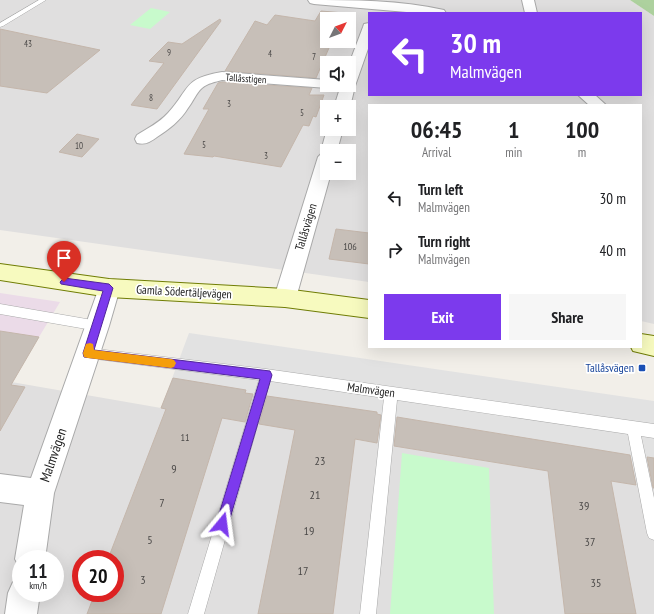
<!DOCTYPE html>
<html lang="en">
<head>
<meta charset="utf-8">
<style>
	body { margin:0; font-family:"PT Sans Narrow",sans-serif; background:#f6f6f6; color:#202124; height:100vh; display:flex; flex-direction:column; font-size:15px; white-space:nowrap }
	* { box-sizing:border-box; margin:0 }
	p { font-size:13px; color:#757577 }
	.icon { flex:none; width:22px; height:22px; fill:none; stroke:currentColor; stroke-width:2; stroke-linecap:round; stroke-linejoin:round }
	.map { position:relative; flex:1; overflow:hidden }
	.sheet { position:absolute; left:368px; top:104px; width:274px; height:244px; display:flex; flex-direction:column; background:#fff; border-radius:0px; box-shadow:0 4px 16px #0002 }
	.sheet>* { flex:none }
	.hud { position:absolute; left:368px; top:12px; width:274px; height:84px; border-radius:0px; box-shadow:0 4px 16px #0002; background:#7c3aed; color:#fff; overflow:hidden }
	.needle { width:26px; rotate:48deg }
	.fabs { position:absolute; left:320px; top:12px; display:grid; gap:8px }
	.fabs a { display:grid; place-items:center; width:36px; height:36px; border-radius:0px; background:#fff; box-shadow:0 4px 16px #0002; font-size:20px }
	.speed { position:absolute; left:12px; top:550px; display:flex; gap:8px; font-size:20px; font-weight:700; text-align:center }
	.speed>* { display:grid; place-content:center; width:52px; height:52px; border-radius:50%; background:#fff; box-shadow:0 4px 16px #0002; line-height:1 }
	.speed small { font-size:10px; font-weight:400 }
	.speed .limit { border:6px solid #d22; background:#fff; color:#111 }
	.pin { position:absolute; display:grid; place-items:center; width:34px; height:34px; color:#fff; margin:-41px -17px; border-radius:50% 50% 50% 0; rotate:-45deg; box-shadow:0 0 4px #0007 }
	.pin .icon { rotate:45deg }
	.me { position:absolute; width:44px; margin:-22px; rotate:16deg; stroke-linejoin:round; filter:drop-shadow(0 0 3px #0008) }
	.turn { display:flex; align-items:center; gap:14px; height:84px; padding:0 16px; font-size:18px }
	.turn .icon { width:52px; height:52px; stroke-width:2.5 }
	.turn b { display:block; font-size:28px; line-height:34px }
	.eta { display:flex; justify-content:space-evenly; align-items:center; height:68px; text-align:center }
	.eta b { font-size:24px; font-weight:600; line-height:28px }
	.cta { display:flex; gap:8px; margin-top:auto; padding:8px 16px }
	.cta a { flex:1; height:46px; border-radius:0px; background:#7c3aed; color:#fff; font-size:16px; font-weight:600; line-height:46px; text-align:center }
	.cta a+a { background:#f6f6f6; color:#202124 }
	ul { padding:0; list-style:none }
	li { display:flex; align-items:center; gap:12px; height:52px; padding:0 16px }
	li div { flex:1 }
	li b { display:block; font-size:15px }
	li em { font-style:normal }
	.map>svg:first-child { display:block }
	.residential { fill:#e0dfdf; fill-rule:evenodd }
	.industrial { fill:#ebdbe8 }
	.forest { fill:#add19e }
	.park { fill:#c8facc }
	.parking { fill:#e2e2e2 }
	.building { fill:#c7bfb8; stroke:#c4b6ab }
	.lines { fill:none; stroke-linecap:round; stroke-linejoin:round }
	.lane-casing { stroke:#a9a9a9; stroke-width:1 }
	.street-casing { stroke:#a9a9a9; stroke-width:2 }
	.secondary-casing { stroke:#707d05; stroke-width:2 }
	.lane { fill:#fff; fill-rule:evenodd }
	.street { fill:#fff; fill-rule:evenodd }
	.secondary { fill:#f7fabf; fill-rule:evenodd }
	.route { fill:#7c3aed; stroke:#51269a }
	.slow { fill:#f59e0b }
	.transit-dot { fill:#1a4fb4; stroke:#fff; stroke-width:1.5 }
	.labels { text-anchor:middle; stroke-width:3.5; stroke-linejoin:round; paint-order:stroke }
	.far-number-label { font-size:9px; fill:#4b4948 }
	.far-street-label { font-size:10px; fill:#222; stroke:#fff }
	.number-label { font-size:10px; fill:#4b4948 }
	.street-label { font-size:12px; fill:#222; stroke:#fff }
	.transit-label { font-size:12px; fill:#164399; stroke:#fff; text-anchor:end }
	.near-number-label { font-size:12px; fill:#4b4948 }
	.near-street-label { font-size:14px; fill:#222; stroke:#fff }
</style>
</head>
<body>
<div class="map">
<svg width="654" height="614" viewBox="0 0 654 614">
	<rect width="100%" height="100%" fill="#f2efe9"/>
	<path class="residential" d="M0,0H630L654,16V324L641,321V105H369V282L0,230ZM369,13H641V95H369ZM327,19H349V41H327ZM327,63H349V85H327ZM327,107H349V129H327ZM327,151H349V173H327Z
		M0,380L161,408L654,488V614H0ZM21,559H55V593H21ZM81,559H115V593H81Z"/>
	<path class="industrial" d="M0,293L60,302L24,362L0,358Z"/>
	<path class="forest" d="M630,0H654V16Z"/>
	<path class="park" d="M151,8L170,12L150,29L130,25Z
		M402,453L489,468L494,614H390Z"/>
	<path class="parking" d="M189,333L654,401V488L161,408Z"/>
	<path class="building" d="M321,11L344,13L341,19H327V41H332L316,78L225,71L255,21L267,25L275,15L315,21Z
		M220,19L221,21L157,109L131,105L164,63L149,61L168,42L182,44Z
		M0,29L38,37L100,50L47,93L0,86Z
		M222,82L312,88L309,95H324L316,117L313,116L309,126L303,125L281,167L214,156L213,157L184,154L209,109H203L218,83Z
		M77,134L99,139L82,157L59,152Z
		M336,229L369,233V264L329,259Z
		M0,331L39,337L11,385L25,387L0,431Z
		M173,378L246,390L245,393L253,394L245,422L222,418L161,614H87L95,593H115V559H108L166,409L161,408Z
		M267,396L377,412V414L381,415L377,443L355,439L333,614H258L295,430L259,424Z
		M397,417L630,455L636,485L611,481L636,614H565L548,471L394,446Z
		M647,457L654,458V488H653Z"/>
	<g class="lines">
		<defs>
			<path id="lane" d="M39,0H46L3,26L0,27V23Z
				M0,304L98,321L102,323L104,326L102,329L98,331L0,314Z
				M88,348L266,369L654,424V438L641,436L654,498V540L649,538L647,533L628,434L397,400L376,614H360L384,398L270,381L204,614H188L259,380L88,358L84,357L82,353L84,349Z"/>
			<path id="street" d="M308,0C353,0 400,0 444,10L446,13H418L314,4L310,3Z
				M522,0H534L537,13H525Z
				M369,23V46L355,86L350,107H334L341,85H349V64L363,27L364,24Z
				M222,72L327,80V85H334L332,87L327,88L222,80C215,82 208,83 202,88C196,93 193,102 188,108C180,121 169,129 157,137C150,142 146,145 137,143L135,139L137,135C148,128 159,123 168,113C191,88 182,79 222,72Z
				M578,95H595L606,105H589Z
				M327,129H343L337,151H327V173H331L296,298L293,304L285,307L277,304L274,298L318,157L322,153L321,151Z
				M109,279L117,282L120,288L109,326L54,493L45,559H21V570L15,559L24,505L0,502V474L31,478L101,282Z
				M21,579V593H40L37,614H5L8,593L13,582Z"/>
			<path id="secondary" d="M0,264L109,279L285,289L369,300V318L285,307L109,297L0,280Z
				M641,334L654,336V356L633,351L631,347H641Z"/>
		</defs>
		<use href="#lane" class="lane-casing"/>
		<use href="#street" class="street-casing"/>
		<use href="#secondary" class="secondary-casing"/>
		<use href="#lane" class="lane"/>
		<use href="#street" class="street"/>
		<use href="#secondary" class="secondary"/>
	</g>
	<path class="route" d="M64,278L109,284L113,288L94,350L270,371L272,375L227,529L222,530L218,529L216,524L260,379L84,357L83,353L103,291L61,284L60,282Z"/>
	<path class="slow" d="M90,343L93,344L94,350L171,359L174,360L176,363L174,367L171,368L88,358L84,357L83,353L86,344Z"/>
	<rect class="transit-dot" x="638" y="364" width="8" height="8" rx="2"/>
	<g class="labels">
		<g class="far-number-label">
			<text x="28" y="47">43</text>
			<text x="169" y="56">9</text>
			<text x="270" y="57">4</text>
			<text x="314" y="60">7</text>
			<text x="151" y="101">8</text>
			<text x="229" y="107">3</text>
			<text x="302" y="116">5</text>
			<text x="204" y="148">5</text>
			<text x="79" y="149">10</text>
			<text x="266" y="159">3</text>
		</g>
		<g class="far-street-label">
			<text transform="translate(246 78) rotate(4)" y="4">Tallåsstigen</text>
		</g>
		<g class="number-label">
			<text x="350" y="250">106</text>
			<text x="185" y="441">11</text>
		</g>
		<g class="street-label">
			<text transform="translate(306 227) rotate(-73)" y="4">Tallåsvägen</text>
			<text transform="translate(184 292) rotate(3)" y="4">Gamla Södertäljevägen</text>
			<text transform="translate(371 390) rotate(8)" y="4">Malmvägen</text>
		</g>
		<g class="transit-label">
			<text x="634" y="372">Tallåsvägen</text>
		</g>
		<g class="near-number-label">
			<text x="320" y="465">23</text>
			<text x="174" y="473">9</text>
			<text x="315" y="499">21</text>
			<text x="162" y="507">7</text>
			<text x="584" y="510">39</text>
			<text x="309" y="535">19</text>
			<text x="150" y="544">5</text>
			<text x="590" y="546">37</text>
			<text x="303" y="575">17</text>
			<text x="143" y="584">3</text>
			<text x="596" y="587">35</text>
		</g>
		<g class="near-street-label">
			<text transform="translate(53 455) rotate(-71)" y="5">Malmvägen</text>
		</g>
	</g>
</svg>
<div class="fabs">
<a><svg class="needle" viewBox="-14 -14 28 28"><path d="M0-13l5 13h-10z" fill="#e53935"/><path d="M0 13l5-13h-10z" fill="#757577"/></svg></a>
<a><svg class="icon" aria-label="sound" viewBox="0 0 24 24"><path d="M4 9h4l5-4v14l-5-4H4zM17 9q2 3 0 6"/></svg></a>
<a>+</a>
<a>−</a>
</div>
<div class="speed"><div>11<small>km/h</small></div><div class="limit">20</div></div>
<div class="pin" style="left:64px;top:282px;background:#d93025"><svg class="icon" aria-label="arrive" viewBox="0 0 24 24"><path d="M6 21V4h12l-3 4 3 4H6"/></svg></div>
<svg class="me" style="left:222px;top:524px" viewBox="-20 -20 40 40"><path d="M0-17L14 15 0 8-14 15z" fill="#7c3aed" stroke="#fff" stroke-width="4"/></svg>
<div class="hud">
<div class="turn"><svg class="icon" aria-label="left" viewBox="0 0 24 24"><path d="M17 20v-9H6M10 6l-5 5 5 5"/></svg><div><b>30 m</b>Malmvägen</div></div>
</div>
<section class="sheet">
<div class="eta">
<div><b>06:45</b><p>Arrival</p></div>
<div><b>1</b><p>min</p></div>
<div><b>100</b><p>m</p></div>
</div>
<ul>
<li><svg class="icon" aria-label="left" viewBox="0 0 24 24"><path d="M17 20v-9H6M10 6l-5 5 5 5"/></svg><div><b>Turn left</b><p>Malmvägen</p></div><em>30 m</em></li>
<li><svg class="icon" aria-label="right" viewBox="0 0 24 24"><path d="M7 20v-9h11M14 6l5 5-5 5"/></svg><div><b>Turn right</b><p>Malmvägen</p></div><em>40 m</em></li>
</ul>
<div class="cta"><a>Exit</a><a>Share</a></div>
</section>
</div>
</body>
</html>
